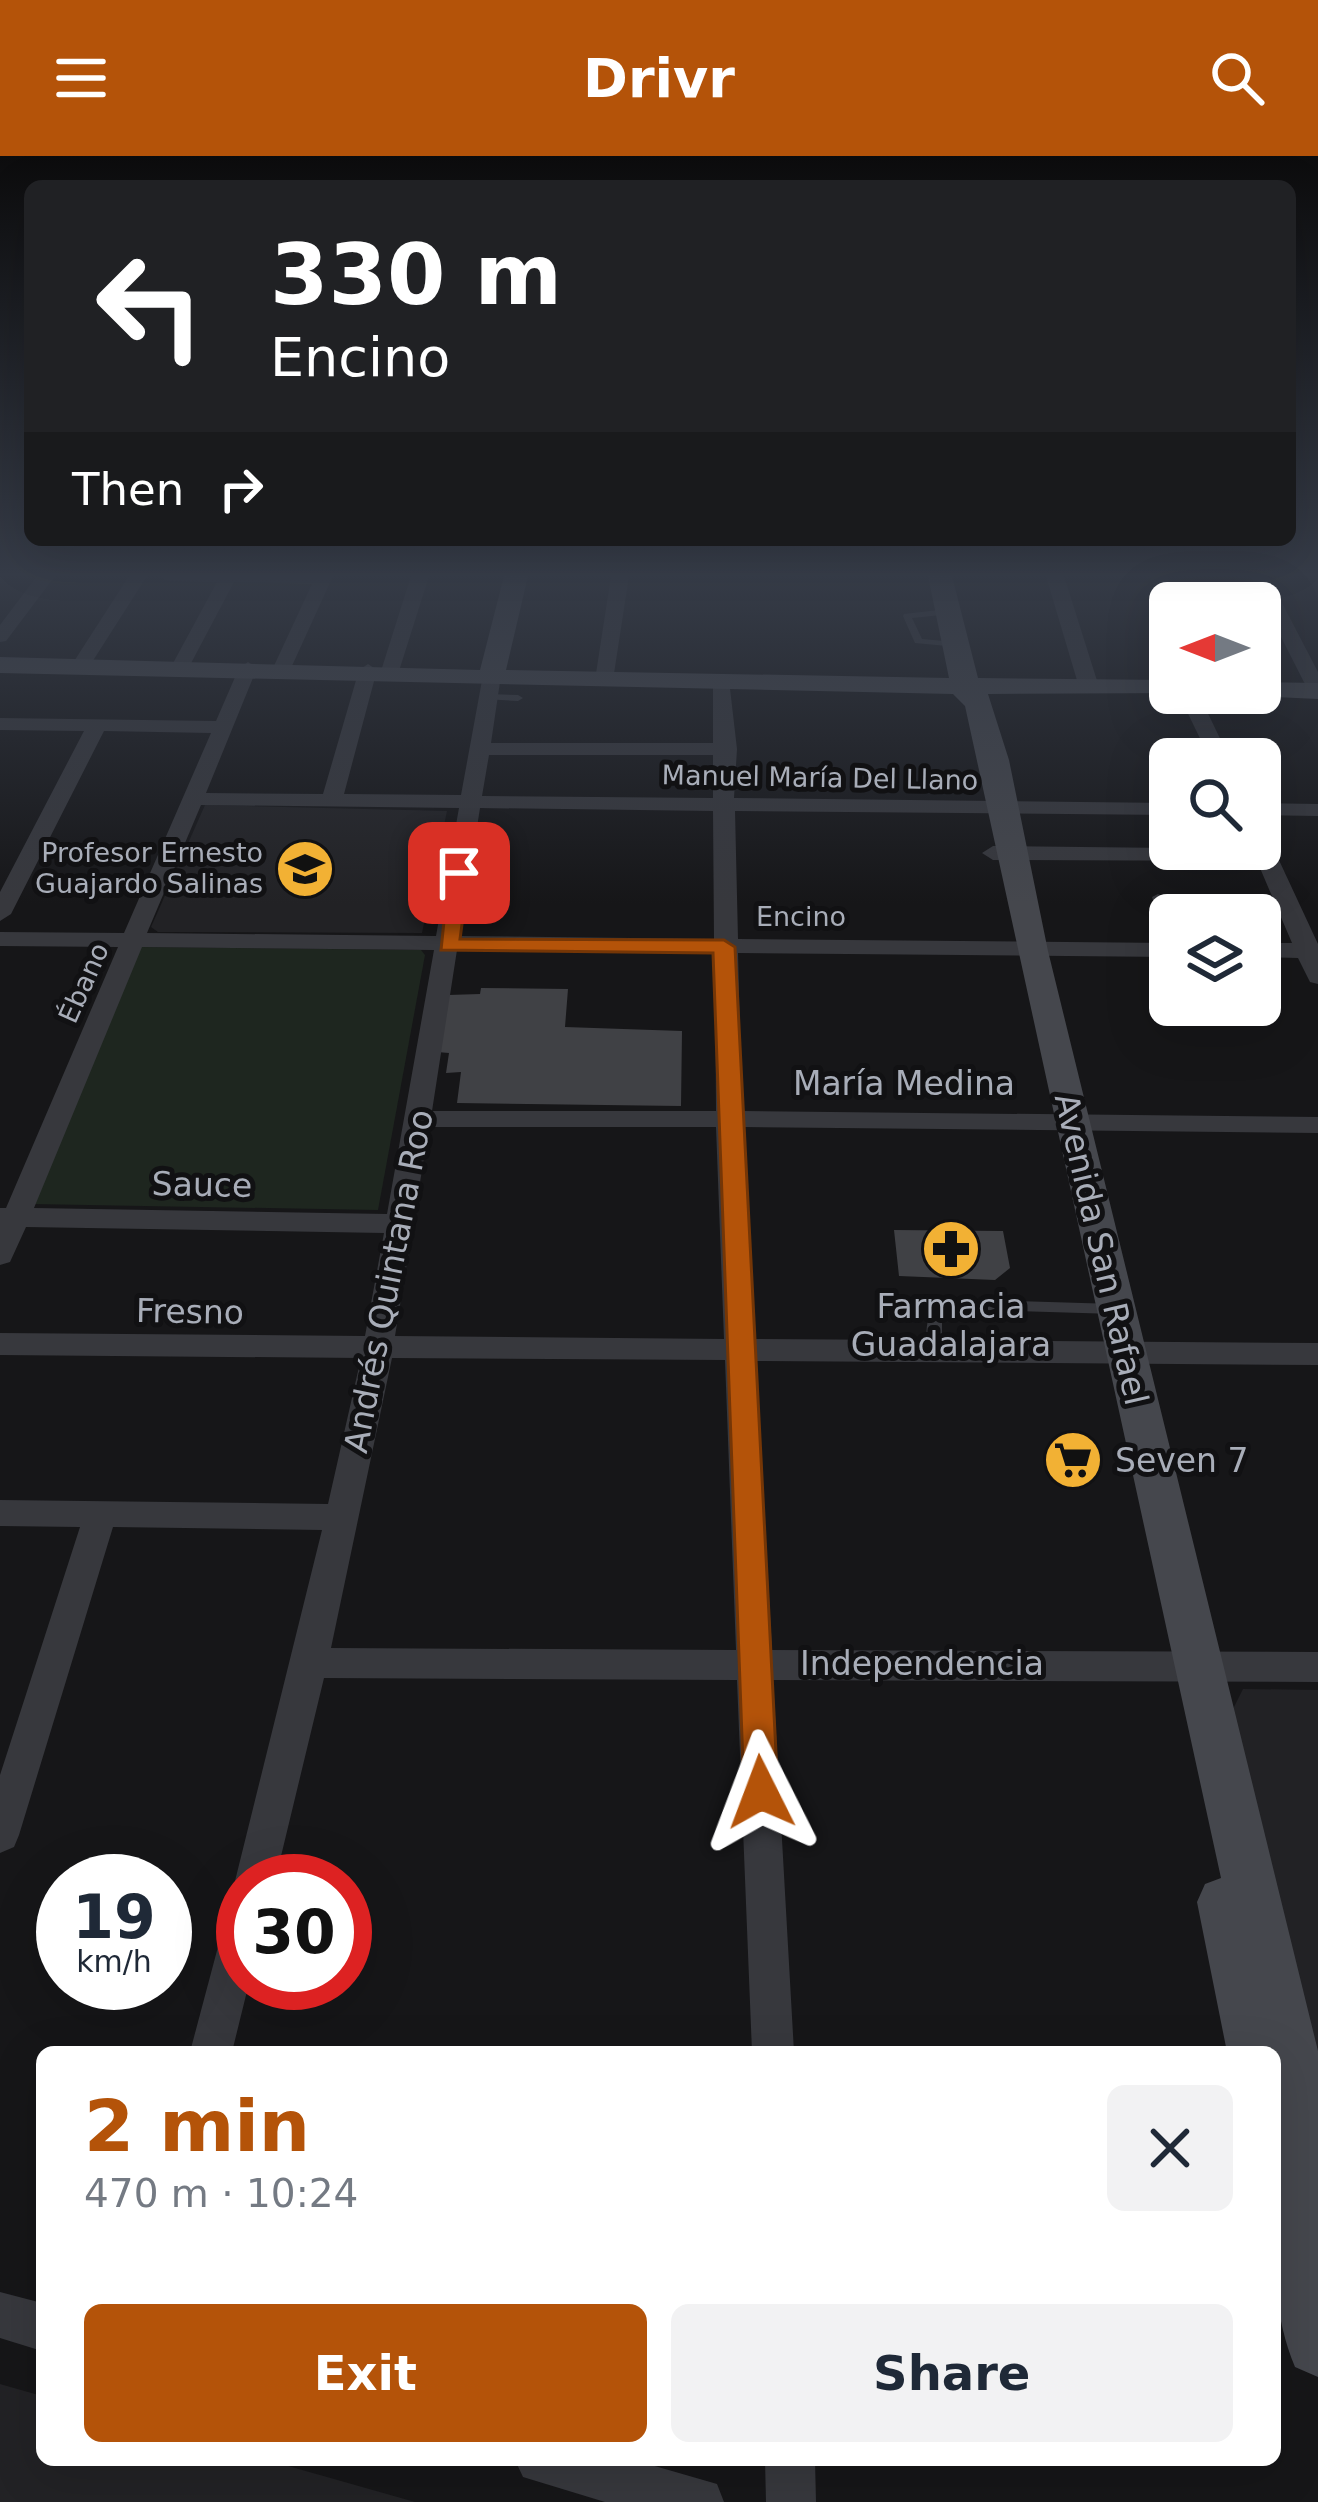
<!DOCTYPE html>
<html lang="en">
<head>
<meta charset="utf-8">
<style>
	body { margin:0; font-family:"DejaVu Sans",sans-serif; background:#f2f2f3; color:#1f2937; height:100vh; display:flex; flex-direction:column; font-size:45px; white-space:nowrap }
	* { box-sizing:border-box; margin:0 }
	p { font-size:39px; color:#747a83 }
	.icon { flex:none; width:66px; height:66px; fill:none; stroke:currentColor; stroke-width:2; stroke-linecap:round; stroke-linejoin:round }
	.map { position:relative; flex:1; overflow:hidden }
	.details { position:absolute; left:36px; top:1890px; width:1245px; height:420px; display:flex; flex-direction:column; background:#fff; border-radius:18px; box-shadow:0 12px 48px #0002 }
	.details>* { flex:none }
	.banner { position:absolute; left:24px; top:24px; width:1272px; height:366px; border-radius:18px; box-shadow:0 12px 48px #0002; background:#202124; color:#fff; overflow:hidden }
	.needle { width:78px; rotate:270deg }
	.tools { position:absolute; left:1149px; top:426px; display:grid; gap:24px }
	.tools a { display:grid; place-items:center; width:132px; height:132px; border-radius:18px; background:#fff; box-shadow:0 12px 48px #0002; font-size:60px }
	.speed { position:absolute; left:36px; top:1698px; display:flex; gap:24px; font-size:60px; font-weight:700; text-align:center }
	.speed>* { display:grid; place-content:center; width:156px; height:156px; border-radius:50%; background:#fff; box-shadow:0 12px 48px #0002; line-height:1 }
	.speed small { font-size:30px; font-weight:400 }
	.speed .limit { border:18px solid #d22; background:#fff; color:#111 }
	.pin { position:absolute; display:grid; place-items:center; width:102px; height:102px; color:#fff; margin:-51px; border-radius:24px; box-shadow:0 6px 18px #0006 }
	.me { position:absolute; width:132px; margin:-66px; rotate:357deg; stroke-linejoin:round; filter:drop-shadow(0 0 9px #0008) }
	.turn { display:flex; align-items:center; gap:42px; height:252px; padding:0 48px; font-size:54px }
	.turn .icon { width:156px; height:156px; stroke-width:2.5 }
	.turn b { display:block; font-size:84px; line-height:102px }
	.then { display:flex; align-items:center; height:114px; padding:0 48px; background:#0003; gap:24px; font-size:45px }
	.round { display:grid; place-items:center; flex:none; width:126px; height:126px; border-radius:18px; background:#f2f2f3 }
	.head { display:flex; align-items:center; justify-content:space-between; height:204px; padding:0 48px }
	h1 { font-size:72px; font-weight:600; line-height:90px; color:#b45309 }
	.cta { display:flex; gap:24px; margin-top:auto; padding:24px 48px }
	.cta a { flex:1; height:138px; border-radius:18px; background:#b45309; color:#fff; font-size:48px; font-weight:600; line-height:138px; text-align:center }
	.cta a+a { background:#f2f2f3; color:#1f2937 }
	header { display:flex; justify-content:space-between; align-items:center; height:156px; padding:0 48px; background:#b45309; color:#fff; font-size:54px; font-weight:600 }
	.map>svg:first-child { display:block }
	.built { fill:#222225 }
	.green { fill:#1e261f }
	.building { fill:#404145 }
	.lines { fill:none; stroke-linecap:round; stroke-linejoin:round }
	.lane { fill:#37383d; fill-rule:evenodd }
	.street { fill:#37383d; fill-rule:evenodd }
	.secondary { fill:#45474d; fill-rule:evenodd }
	.route { fill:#b45309; stroke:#753606; stroke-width:3 }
	.labels { text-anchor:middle; stroke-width:10; stroke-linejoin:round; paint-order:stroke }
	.far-street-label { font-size:27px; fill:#a8adb8; stroke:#111113 }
	.far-poi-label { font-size:27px; fill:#a8adb8; stroke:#111113; text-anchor:end }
	.street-label { font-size:33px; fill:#a8adb8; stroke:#111113 }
	.poi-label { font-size:33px; fill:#a8adb8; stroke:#111113 }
</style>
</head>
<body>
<header><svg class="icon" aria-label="menu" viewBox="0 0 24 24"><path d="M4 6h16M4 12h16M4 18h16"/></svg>Drivr<svg class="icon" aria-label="search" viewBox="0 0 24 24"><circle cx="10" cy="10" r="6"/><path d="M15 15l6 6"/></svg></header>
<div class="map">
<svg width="1318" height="2346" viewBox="0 0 1318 2346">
	<rect width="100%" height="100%" fill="#161618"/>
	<path class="built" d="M205,649L447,655L422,777L158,776L151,771Z
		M1243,1533L1318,1534V1948L1225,1569Z
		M0,2228L42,2240V2304H267L415,2346H0Z"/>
	<path class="green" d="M141,791L421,794L425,799L378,1054L31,1048Z"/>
	<path class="building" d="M481,832L568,833L565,871L682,875L681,950L457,947L461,916L446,917L449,897L437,896L448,839L480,838Z
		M894,1074L1003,1075L1010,1112L995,1124L899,1120Z"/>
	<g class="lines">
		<path class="lane" d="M948,453L951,454V458L912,462L922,483L955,486L960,489L958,491L915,487L903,460L904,458Z
			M487,538L518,539L523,542L518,545L484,543V539Z
			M1158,738L1164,741L1170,761V782L1164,779L1152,741Z
			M944,1143L1115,1148L1122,1153L1115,1158L948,1153L942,1159V1198L934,1203L926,1198C927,1176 923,1155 944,1143Z"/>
		<path class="street" d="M37,420H55L6,485L0,486V469Z
			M129,420H147L87,514H73L71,510Z
			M159,420H333L291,512L282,518L273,512L312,428L234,426L189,511L180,517L171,511L217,426L168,425Z
			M411,420H429L399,515L390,521L381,515Z
			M611,420H629L613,524L604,530L595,524Z
			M1046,420H1064L1099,531L1096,535L1079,531Z
			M1149,420H1167L1178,447L1164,452Z
			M1250,420H1268L1318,516V540L1308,534Z
			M248,506L257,512L206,637L323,638L359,514L368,508L377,514L344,638L461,639L483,519L492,513L501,519L491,587H713V528L729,524L737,593L734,642L1170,647V659L735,655L738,783L1170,787V801L738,797L742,955L1318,961V977L743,971L754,1183L1318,1187V1209L756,1205L772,1494L1318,1496V1526L773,1524L794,1896H752L737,1524L324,1522L275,1725H243L241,1738L235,1725L322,1374L113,1371L19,1679L14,1691L0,1697V1619L80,1371L0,1370V1344L328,1348L361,1202L0,1199V1177L365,1180L384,1077L26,1071L10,1106L0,1109V1052H6L118,791L0,790V776L124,777L211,577L104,575L11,758L0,765V736L84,575L0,574V562L216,565L239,512ZM489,599H713V642L482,640ZM201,649L459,652L436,780L147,777ZM480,652L713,655L714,783L460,780ZM142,791L434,794L387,1058L34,1052ZM457,794L715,797L716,955H432ZM429,971H716L724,1183L395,1180ZM392,1202L725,1204L736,1494L331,1492Z
			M1178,537H1198L1230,603H1210Z
			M1260,647L1318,648V660L1260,659Z
			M1260,680L1271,687L1318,788V828L1310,826L1298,802L1260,801V787H1292L1257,705L993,704L982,697L993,690L1260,693Z
			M243,1753V1827H249L232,1896H190L223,1772L229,1759Z
			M0,2136L42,2147V2195L0,2182Z
			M515,2304H634L717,2328L724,2346H605L523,2321Z
			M765,2304H815L816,2346H766Z"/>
		<path class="secondary" d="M504,420H528L506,514L949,522L928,420H952L978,522L1170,524V537H1180L988,538L1009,604L1048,795L1318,1895V2221L1295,2211C1258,2123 1275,1992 1275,1896H1227L1197,1746L1205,1728L1221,1722L965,550L953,538L0,517V501L480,514Z
			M1260,526L1318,527V543L1251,540L1260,537Z"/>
	</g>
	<linearGradient id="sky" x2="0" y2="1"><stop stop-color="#0c0c0d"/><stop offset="0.56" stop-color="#363c48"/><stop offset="1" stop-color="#363c48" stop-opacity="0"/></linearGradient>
	<rect width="1318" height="748" fill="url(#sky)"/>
	<path class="route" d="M459,711L469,717L460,783L724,784L735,791L778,1636L773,1647L761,1652L749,1647L744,1636L713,797L441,794L449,717Z"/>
	<defs>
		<symbol id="school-disc" viewBox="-11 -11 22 22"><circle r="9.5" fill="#f2b134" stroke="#111113"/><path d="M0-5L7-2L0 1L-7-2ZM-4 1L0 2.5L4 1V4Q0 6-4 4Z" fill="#111"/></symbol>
		<symbol id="pharmacy-disc" viewBox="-11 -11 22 22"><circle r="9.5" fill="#f2b134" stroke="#111113"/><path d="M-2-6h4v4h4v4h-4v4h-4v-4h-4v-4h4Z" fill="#111"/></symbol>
		<symbol id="supermarket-disc" viewBox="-11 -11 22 22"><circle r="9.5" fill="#f2b134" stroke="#111113"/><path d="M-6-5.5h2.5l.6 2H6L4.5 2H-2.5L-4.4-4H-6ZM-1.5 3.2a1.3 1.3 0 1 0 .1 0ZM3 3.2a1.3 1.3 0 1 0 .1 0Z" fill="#111"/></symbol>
	</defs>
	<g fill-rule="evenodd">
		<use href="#school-disc" x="272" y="680" width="66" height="66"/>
		<use href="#pharmacy-disc" x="918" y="1060" width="66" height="66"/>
		<use href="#supermarket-disc" x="1040" y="1271" width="66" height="66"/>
	</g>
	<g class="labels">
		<g class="far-street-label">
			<text transform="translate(820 622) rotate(1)" y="9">Manuel María Del Llano</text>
			<text x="801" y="770">Encino</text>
			<text transform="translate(84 827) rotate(-66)" y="9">Ébano</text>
		</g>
		<g class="far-poi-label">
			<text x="263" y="706">Profesor Ernesto<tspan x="263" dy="31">Guajardo Salinas</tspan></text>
		</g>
		<g class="street-label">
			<text x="904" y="939">María Medina</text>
			<text transform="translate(202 1028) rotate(1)" y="12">Sauce</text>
			<text transform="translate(1102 1093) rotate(77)" y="12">Avenida San Rafael</text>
			<text transform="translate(388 1125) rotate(-79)" y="12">Andrés Quintana Roo</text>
			<text transform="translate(190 1155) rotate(1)" y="12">Fresno</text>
			<text x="922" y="1519">Independencia</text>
		</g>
		<g class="poi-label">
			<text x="951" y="1162">Farmacia<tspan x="951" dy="38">Guadalajara</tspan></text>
			<text x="1115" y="1316" text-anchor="start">Seven 7</text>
		</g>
	</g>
</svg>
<div class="tools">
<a><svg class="needle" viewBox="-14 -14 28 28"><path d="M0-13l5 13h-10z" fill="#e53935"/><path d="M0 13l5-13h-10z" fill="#747a83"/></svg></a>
<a><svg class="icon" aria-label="search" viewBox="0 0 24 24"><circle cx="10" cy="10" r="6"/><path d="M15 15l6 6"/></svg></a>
<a><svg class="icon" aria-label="layers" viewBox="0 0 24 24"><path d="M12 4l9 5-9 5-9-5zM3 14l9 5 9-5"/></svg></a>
</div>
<div class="speed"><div>19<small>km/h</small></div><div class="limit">30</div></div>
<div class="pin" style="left:459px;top:717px;background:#d93025"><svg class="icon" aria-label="arrive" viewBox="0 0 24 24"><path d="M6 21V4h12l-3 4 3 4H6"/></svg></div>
<svg class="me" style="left:761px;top:1636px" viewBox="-20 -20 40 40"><path d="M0-17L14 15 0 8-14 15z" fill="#b45309" stroke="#fff" stroke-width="4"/></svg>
<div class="banner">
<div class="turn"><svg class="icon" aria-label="left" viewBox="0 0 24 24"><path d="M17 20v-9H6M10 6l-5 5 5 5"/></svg><div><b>330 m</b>Encino</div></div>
<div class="then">Then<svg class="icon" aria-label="right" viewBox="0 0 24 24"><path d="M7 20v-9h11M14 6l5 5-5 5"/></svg></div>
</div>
<section class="details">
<div class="head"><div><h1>2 min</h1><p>470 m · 10:24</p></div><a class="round"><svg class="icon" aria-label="close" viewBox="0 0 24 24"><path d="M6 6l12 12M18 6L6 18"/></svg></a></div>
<div class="cta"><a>Exit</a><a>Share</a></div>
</section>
</div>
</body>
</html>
